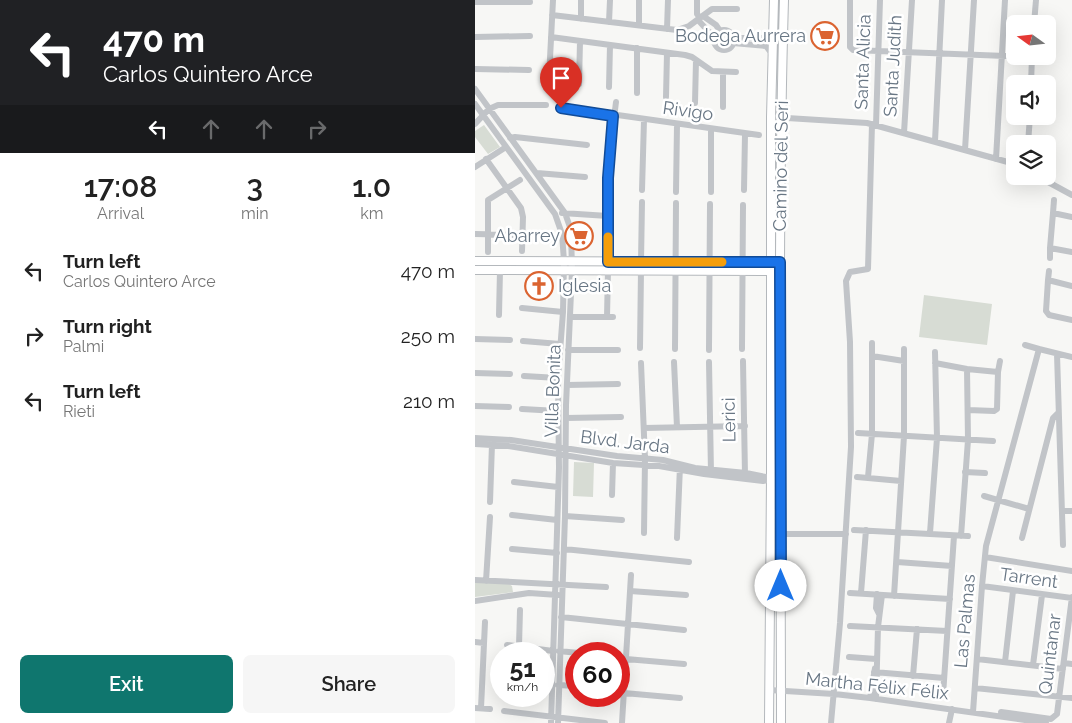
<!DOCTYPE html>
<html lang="en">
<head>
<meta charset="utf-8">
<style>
	body { margin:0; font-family:Raleway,sans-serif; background:#f6f6f6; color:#222; height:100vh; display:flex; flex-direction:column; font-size:19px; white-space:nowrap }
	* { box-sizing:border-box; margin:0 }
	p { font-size:16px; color:#767676 }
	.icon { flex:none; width:28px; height:28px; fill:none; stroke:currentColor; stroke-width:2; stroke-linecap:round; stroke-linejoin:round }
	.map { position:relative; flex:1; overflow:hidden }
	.details { display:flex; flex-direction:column; background:#fff; width:475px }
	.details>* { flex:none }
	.banner { background:#202124; color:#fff; overflow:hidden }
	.needle { width:32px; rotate:285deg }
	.fabs { position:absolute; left:531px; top:15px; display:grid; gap:10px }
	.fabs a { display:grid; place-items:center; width:50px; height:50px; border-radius:8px; background:#fff; box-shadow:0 5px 20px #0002; font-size:25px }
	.speed { position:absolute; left:15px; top:642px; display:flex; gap:10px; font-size:25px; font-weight:700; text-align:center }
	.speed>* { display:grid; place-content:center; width:65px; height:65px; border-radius:50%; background:#fff; box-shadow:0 5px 20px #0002; line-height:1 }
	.speed small { font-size:12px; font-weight:400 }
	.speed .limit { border:8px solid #d22; background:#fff; color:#111 }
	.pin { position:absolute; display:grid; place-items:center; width:42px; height:42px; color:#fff; margin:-51px -21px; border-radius:50% 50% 50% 0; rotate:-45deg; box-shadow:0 0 5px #0007 }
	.pin .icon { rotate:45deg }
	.me { position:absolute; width:55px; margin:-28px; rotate:0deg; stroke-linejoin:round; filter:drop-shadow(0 0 4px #0008) }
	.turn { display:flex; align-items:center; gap:18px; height:105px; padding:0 20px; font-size:22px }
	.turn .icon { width:65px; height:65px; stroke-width:2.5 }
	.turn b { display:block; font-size:35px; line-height:42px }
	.lanes { display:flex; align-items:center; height:48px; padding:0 20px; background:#0003; justify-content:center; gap:25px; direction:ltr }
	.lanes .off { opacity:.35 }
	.eta { display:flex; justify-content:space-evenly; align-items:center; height:85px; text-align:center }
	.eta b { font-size:30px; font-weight:600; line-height:35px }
	.action { display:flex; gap:10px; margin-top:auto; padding:10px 20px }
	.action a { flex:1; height:58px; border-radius:8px; background:#0f766e; color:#fff; font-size:20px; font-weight:600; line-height:58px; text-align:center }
	.action a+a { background:#f6f6f6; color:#222 }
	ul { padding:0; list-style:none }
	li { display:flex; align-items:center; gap:15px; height:65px; padding:0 20px }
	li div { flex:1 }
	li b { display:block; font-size:19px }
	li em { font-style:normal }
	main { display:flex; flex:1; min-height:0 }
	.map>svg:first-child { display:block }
	.green { fill:#d7dcd4 }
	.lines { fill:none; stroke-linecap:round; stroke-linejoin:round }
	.major-casing { stroke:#b4b8bc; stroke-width:10 }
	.minor { stroke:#c1c4c8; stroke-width:6 }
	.major { stroke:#fff; stroke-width:8 }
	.route-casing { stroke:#114b97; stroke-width:12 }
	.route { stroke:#1a73e8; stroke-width:9 }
	.slow { stroke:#f59e0b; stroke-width:9 }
	.labels { text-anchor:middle; stroke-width:5; stroke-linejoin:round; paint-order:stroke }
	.poi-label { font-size:18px; fill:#687684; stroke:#fff; text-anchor:end }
	.street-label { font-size:18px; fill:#687684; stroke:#fff }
</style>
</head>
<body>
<main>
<section class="details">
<div class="banner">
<div class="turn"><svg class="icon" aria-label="left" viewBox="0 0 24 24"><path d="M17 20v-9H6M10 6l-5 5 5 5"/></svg><div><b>470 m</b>Carlos Quintero Arce</div></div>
<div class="lanes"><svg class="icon" aria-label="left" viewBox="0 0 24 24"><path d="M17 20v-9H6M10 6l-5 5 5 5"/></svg><svg class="icon off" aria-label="ahead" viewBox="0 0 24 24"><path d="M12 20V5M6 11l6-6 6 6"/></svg><svg class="icon off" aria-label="ahead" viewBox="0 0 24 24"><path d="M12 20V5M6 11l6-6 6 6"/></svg><svg class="icon off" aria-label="right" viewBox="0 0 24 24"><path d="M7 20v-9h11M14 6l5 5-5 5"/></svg></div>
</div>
<div class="eta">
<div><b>17:08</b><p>Arrival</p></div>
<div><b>3</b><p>min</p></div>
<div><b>1.0</b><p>km</p></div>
</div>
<ul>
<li><svg class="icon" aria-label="left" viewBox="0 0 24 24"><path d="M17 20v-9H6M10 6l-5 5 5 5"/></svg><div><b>Turn left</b><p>Carlos Quintero Arce</p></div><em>470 m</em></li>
<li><svg class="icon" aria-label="right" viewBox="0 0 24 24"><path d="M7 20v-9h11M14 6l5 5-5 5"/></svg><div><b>Turn right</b><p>Palmi</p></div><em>250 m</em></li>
<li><svg class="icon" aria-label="left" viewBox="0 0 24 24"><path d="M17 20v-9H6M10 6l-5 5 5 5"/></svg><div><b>Turn left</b><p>Rieti</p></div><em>210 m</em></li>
</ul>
<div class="action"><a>Exit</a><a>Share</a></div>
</section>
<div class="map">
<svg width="597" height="723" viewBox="0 0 597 723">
	<rect width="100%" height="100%" fill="#f7f7f5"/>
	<path class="green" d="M9,125L25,147L13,154L0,137V131Z
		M449,295L517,304L512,345L444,337Z
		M99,462L119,463L118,497L98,496Z
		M0,581L32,583L37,586L38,592L0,597Z"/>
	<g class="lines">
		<defs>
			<path id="major" d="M0,261L301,262
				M0,270L300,271
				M294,723L296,478V117L299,0
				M306,723C306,482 302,241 309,0"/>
		</defs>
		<use href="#major" class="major-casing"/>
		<path class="minor" d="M222,0V14L225,18
			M375,0V47L378,50L557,57
			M0,2H55
			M77,15L202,30L214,26L237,9H262
			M228,16L241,25L245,31
			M106,19V0
			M223,20L234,32L241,35
			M134,22L135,0
			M559,24L561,0
			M164,25V0
			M192,29L193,0
			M239 40a10 10 0 1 1 20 0a10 10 0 1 1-20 0Z
			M0,37L55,36
			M76,37L210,55L217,57L237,71L261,72
			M258,38H291L298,29
			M258,43L291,46L297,54
			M162,48V93
			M0,69L54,70
			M74,78L78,0
			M104,84L105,41
			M556,84L557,56
			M134,87L135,45
			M0,89L90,213L96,230L97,270L91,405L90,516L83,723
			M191,97L192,53
			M220,103L221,60
			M0,104L80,214L87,234L89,261L88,312L83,378L84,468L76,723
			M86,107L284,135
			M248,107V72
			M296,117L392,123L540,164
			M0,124L14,109L23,105H71
			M401,125L405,0
			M429,133L437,0
			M35,138L40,137L112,145
			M460,141L467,0
			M553,144L555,116
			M490,150L499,0
			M11,159L46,208L48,217L47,251
			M521,159L530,0
			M0,167L31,147
			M62,173L110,177
			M562,176L597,195
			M167,190L169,120
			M269,190L270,134
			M201,192L202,125
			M236,192V129
			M87,213L133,216
			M578,213L579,200
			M597,217L578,213L575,248L597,252
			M0,234L47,235
			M13,252V200L45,180
			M575,258V248
			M133,262L134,158L141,102
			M166,262L167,202
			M573,280L574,271
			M597,286L573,280L571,311L574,315L597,320
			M47,308L88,312
			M24,315L25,270
			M96,317H138
			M132,317L133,270
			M0,339L35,340
			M48,341L85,344
			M550,345L564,349
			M165,348L166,270
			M200,349L201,203
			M267,349L268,205
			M93,350H143
			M234,350L235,204
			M582,354L588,545
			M397,356L429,361
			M268,361L270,475
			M199,362L202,427
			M234,362L236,473
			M166,363L170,459L169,533
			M460,363L492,369L523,372
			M0,373L35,374
			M49,376L83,378
			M92,385L143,384
			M0,406L34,407
			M47,409L83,411
			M493,410L519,411L522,409L523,372L525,361
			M91,418L146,417
			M169,428L270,426
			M383,433L518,441
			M0,438L36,440L142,456L188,460L220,468L271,473L296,478
			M0,444L33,446L138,463L184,466L229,474L288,481L300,478
			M490,472L510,473
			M382,477L426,481
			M393,477L397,434V343
			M39,482L83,487
			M137,495L138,463
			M509,496L554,509
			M15,502L17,444
			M588,511H597
			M37,515L82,520
			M90,516L147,520
			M379,530L493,536
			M455,533L462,438L460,352
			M306,534H371
			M486,536L493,440L492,369
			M202,538L205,466
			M547,538L578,418L583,413
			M37,549L82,553
			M89,549L214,562
			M510,557L597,571
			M422,562L477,566
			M0,580L131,587
			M11,581L15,517
			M507,586L597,598
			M155,591L211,595
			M375,593L475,599
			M386,593L391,530
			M402,594L401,608L404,614
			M419,596L429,436V349
			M0,601L54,593L83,595
			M86,617L209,630
			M375,626L472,631
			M0,642L9,643
			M32,645L78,651
			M44,646L45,610
			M84,651L113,654
			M374,657L401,659
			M151,659L209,664
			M502,659L588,669
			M530,662L538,591
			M589,663L597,664
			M558,665L567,595
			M399,672L469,678
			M438,676L442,629
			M69,684L77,685
			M83,685L101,686
			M500,688L597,698
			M294,690L359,694L395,698L571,723
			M149,693L205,698
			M468,695L479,536
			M395,698L400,668
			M401,699L403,627L407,595
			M0,708L15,709
			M6,708L10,622
			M29,711L130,723
			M498,712L507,586L511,546L564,349L597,357
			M526,712L576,719L582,714L597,597
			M147,723L156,575
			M356,723L365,623L376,447L375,342L371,281L375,272L393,269L397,124
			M474,723L477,709"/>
		<use href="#major" class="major"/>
	</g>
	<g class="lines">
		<defs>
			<path id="route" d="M86,108L138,116L133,178V262H305L306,586"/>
		</defs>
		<use href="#route" class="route-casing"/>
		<use href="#route" class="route"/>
		<path class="slow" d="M133,237V262H247"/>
	</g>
	<defs>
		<symbol id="supermarket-ring" viewBox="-11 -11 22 22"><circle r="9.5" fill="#fff" stroke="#db6431" stroke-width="1.5"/><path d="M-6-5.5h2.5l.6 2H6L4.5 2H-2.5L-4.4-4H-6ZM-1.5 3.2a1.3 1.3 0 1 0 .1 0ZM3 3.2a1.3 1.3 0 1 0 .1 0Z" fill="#db6431"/></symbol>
		<symbol id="church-ring" viewBox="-11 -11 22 22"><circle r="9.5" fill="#fff" stroke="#db6431" stroke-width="1.5"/><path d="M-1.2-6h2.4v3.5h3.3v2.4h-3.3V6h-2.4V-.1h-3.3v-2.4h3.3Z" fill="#db6431"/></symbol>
	</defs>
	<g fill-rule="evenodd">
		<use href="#supermarket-ring" x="334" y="20" width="32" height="32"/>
		<use href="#supermarket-ring" x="88" y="220" width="32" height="32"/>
		<use href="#church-ring" x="48" y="270" width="32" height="32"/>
	</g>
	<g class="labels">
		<g class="poi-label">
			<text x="331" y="42">Bodega Aurrera</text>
			<text x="85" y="242">Abarrey</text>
			<text x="83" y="292" text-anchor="start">Iglesia</text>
		</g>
		<g class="street-label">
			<text transform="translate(388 62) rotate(-88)" y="6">Santa Alicia</text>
			<text transform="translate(418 66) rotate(-87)" y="6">Santa Judith</text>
			<text transform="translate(213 111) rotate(8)" y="6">Rivigo</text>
			<text transform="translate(306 166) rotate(-89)" y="6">Camino del Seri</text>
			<text transform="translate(78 391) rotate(-88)" y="6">Villa Bonita</text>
			<text transform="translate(254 420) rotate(-91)" y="6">Lerici</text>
			<text transform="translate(150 442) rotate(7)" y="6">Blvd. Jarda</text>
			<text transform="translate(554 578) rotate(8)" y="6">Tarrent</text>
			<text transform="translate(490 621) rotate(-85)" y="6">Las Palmas</text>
			<text transform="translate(575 654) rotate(-83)" y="6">Quintanar</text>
			<text transform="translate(402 686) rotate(6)" y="6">Martha Félix Félix</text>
		</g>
	</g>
</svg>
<div class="fabs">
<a><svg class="needle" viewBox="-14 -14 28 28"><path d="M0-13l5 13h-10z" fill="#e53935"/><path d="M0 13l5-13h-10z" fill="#767676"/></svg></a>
<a><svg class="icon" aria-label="sound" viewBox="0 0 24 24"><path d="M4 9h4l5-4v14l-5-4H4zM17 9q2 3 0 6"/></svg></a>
<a><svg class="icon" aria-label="layers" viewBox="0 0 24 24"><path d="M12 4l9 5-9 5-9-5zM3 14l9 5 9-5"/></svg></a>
</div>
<div class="speed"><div>51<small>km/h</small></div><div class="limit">60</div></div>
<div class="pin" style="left:86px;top:108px;background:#d93025"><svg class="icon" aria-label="arrive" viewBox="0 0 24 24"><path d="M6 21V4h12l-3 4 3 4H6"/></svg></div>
<svg class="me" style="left:306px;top:586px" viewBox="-20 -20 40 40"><circle r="19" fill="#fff"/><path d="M0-13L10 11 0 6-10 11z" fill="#1a73e8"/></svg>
</div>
</main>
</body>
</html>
